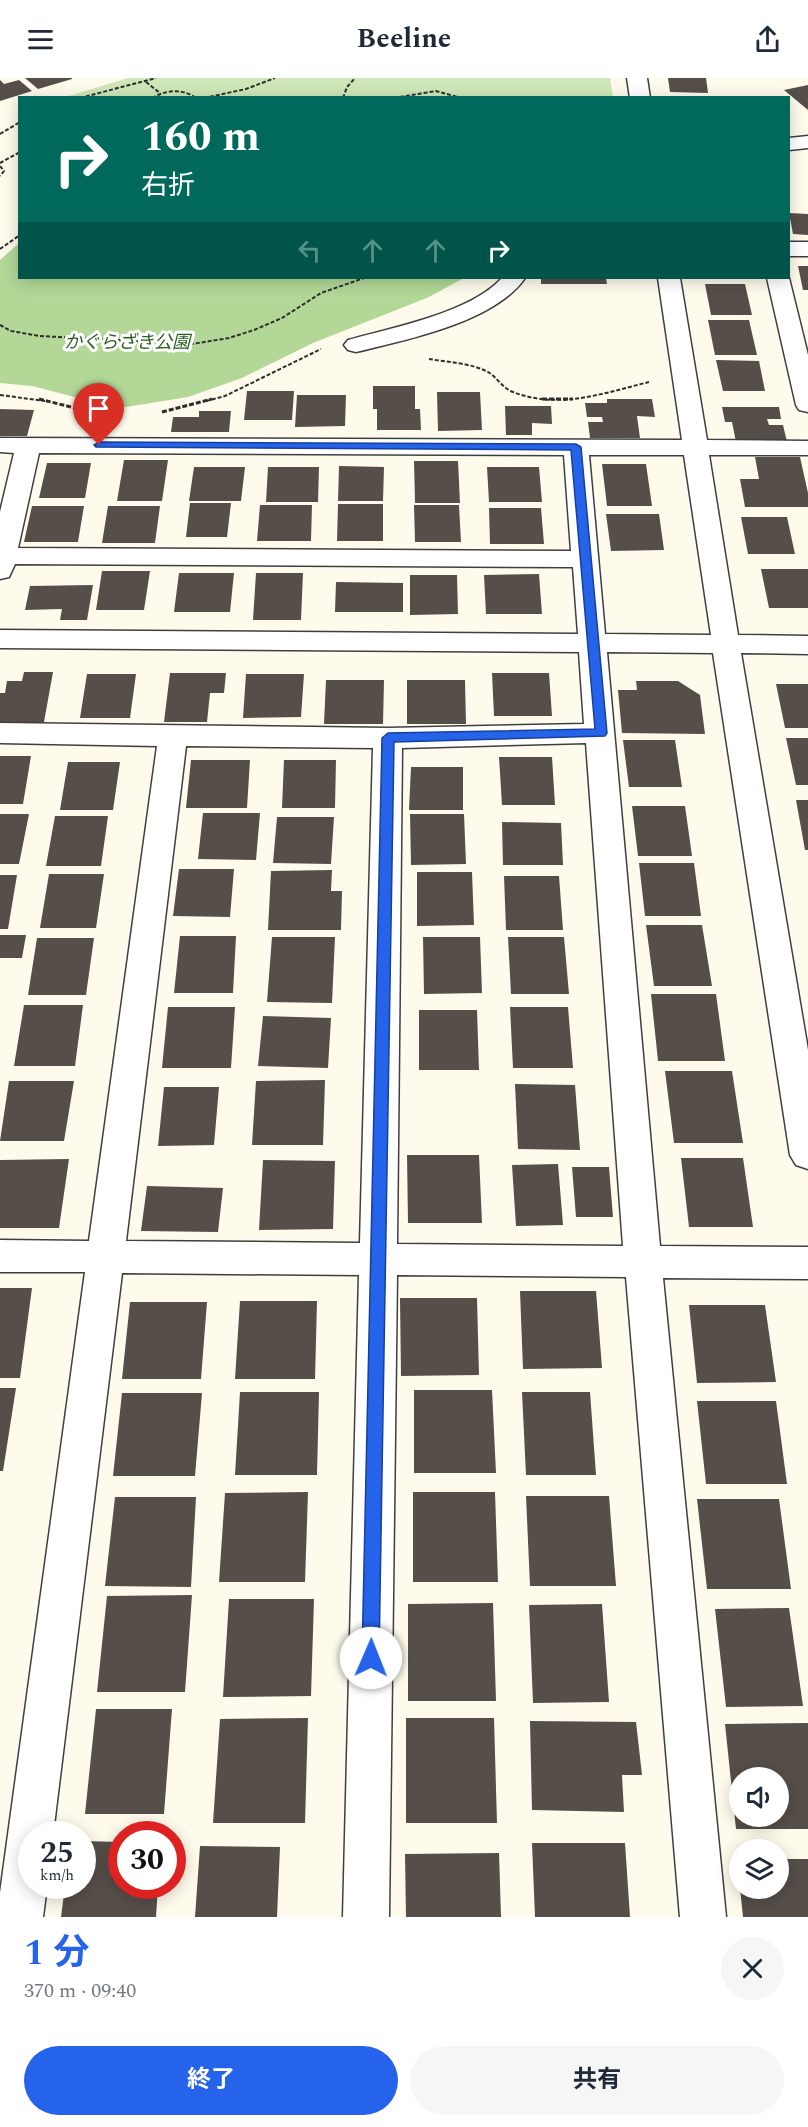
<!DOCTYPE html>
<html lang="ja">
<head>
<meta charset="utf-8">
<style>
	body { margin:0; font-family:Spectral,"Noto Sans JP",serif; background:#f6f6f7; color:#1f2937; height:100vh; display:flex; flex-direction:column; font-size:22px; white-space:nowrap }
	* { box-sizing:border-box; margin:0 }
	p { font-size:20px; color:#747a83 }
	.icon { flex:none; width:33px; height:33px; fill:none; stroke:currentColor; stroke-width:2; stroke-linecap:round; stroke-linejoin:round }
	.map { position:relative; height:1839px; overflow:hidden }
	.details { display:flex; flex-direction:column; background:#fff; flex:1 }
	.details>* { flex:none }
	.banner { position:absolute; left:18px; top:18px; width:772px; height:183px; border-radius:0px; box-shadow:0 3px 15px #0003; background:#00695c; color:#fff; overflow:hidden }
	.tools { position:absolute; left:729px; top:1689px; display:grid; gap:12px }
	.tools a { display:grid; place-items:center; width:60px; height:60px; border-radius:50%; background:#fff; box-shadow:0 3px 15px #0003; font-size:30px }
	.speed { position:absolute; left:18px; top:1743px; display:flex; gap:12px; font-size:30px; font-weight:700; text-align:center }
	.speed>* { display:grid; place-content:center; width:78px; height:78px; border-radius:50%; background:#fff; box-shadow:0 3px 15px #0003; line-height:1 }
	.speed small { font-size:15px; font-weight:400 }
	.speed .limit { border:9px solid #d22; background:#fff; color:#111 }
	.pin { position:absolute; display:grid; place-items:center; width:51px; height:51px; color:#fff; margin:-62px -26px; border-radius:50% 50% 50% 0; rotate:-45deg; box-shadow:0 0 6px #0007 }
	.pin .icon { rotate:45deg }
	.me { position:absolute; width:66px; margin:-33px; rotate:1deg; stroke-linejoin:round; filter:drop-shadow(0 0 4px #0008) }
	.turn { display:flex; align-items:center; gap:21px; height:126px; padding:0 24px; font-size:27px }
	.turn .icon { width:78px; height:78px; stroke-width:2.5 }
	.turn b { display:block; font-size:42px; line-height:51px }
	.lanes { display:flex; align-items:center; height:57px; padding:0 24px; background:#0003; justify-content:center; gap:30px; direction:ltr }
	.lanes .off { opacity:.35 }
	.round { display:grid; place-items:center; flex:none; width:63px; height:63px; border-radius:32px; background:#f6f6f7 }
	.headline { display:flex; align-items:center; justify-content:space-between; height:102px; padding:0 24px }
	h1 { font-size:36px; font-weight:700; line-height:45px; color:#2563eb }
	.action { display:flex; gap:12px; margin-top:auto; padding:12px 24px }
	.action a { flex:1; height:69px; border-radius:36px; background:#2563eb; color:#fff; font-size:24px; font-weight:700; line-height:69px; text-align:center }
	.action a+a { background:#f6f6f7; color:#1f2937 }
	header { display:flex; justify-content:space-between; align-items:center; height:78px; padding:0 24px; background:#fff; font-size:27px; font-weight:700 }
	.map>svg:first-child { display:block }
	.green { fill:#cfe7b8 }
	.forest { fill:#b2d797 }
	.building { fill:#554e49; fill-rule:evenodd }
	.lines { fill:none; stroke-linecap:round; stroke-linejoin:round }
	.minor-casing { stroke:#3f3f3f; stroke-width:3 }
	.path-far1 { stroke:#2e2e2e; stroke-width:2; stroke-dasharray:4 2; stroke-linecap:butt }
	.path { stroke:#2e2e2e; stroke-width:3; stroke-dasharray:5 2; stroke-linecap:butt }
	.minor { fill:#fff; fill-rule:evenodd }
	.route { fill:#2563eb; stroke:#184099; stroke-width:1.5 }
	.labels { text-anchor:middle; stroke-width:6; stroke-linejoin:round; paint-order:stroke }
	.far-park-label { font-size:18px; font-style:italic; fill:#2b611f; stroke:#fff }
</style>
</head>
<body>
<header><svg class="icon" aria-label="menu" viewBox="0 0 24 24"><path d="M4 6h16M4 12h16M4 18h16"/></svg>Beeline<svg class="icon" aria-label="share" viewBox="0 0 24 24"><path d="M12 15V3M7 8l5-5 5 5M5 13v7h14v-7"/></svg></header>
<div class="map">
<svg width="808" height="1839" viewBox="0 0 808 1839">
	<rect width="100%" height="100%" fill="#fefbec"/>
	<path class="green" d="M128,0H610L613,19L62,20Z"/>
	<path class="forest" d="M19,165L20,200H464L429,219L313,265L242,300L188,319L126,329L102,326L32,308L0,305V182Z"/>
	<path class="building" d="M25,0H72V1L38,11Z
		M668,0H706L708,15L670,14Z
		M0,2L4,6L19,2L32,13L0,23Z
		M808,7V32L784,12Z
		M789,135L808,136V157L793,156Z
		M798,188H808V212H803Z
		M541,200H606L607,206H541Z
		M705,206H745L752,237H711Z
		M708,242H749L757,277H715Z
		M716,282L759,283L765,313H723Z
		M373,308H415V331H420L421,352H377V331H373Z
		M247,313H294L292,342H244Z
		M437,314H480L482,352L438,353Z
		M297,317H346L345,348L295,349Z
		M607,321H652L655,339L637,338L640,360H590L588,344H603L602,339H587L585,325H607Z
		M505,328H551L552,346L532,345V357H506Z
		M722,329H779L781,341H767L769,347H783L787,364H736L732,344H725Z
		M0,331L34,332L27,358H0Z
		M199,333H231L229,354H171L173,339H199Z
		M755,379H800L808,415V429H745L740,401H759Z
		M124,382H168L162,423H117Z
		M414,383H458L460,425H415Z
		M47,385H91L85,420H39Z
		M602,386H646L652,428H607Z
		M339,388L384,389L383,423H338Z
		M194,389H245L241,423H189Z
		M268,389H319L318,424H266Z
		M487,389H539L542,424H489Z
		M190,425H231L227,459H186Z
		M338,426H383V463H337Z
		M260,427H312L311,463H257Z
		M414,427H459L461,464H415Z
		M32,428H84L78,464H24Z
		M108,428H160L155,465H102Z
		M489,430H541L544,466H490Z
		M606,436H659L664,472L611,473Z
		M741,439H787L795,476H748Z
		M761,491H808V530H769Z
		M102,493H150L144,532H96Z
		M179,495H234L230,534H174Z
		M256,495H303L301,542H253Z
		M539,496L542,536H486L484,497Z
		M410,497H457L458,536L410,537Z
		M336,504L403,505V534H335Z
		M93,507L87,542H60L62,531L25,532L30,508Z
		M24,594H53L44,644H0V615H5L7,603H22Z
		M170,595H226L224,615H210L207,644H164Z
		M492,595H549L552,638H494Z
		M87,596H136L130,640H80Z
		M246,596H304L301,639L243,640Z
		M326,602H384L383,646H324Z
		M407,602H465L466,646H407Z
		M636,603H678L700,617L705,656L622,655L618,612H637Z
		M776,606H808V650H785Z
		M786,660H808V707H796Z
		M623,662H675L682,709H629Z
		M0,678H31L23,726H0Z
		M499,679H552L555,727H502Z
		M191,682H250L247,730H186Z
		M284,682H336L335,730H282Z
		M68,684H120L113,732H60Z
		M411,689H463V732H409Z
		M796,722H808V772H805Z
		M632,728H685L692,778H638Z
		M203,735H260L256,782L198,781Z
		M0,736H29L19,786H0Z
		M410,736H464L466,786L411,787Z
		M55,738H108L101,788H46Z
		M277,739H334L331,786L273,785Z
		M502,744L561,745L563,787H503Z
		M639,785H694L701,838H645Z
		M179,791H234L230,839L173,838Z
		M332,792L331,813H342L341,852H268L271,793Z
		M417,794H472L474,847L417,848Z
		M49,796H104L96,850H40Z
		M0,797H17L8,851H0Z
		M504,798H559L563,852H506Z
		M646,847H702L712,908H654Z
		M0,857H26L22,880H0Z
		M180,858H236L233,915H174Z
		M272,859H335L332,925L267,924Z
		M423,859H480L482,915L424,916Z
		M508,859H564L569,916H511Z
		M37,860H94L86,917H28Z
		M651,916H716L725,983H658Z
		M24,927H83L75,988H14Z
		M168,929H235L231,990H162Z
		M510,929H568L573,990H513Z
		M419,932H477L479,992H419Z
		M263,938L331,940L328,990L258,988Z
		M665,993H732L743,1065H674Z
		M325,1002L323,1067H252L256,1003Z
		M9,1003H74L64,1063H0Z
		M515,1006L575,1007L580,1072L518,1071Z
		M164,1009H219L214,1067L158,1068Z
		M407,1077H479L482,1145H408Z
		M681,1080H743L753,1149H689Z
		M69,1081L59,1150H0V1082Z
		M263,1082L335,1083L333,1151L259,1152Z
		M558,1086L563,1147L516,1148L512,1087Z
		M572,1089H609L613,1139H576Z
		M147,1108L223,1110L218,1154L141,1153Z
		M0,1210H32L20,1300H0Z
		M520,1213H596L602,1290L523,1291Z
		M400,1220H477L479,1297L401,1298Z
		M240,1223H317L315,1301H235Z
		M130,1224H207L201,1301H122Z
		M689,1227H765L776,1304L697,1305Z
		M0,1310H16L3,1393H0Z
		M414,1312H492L496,1395H414Z
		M240,1314H319L317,1397H235Z
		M522,1314H590L596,1397H526Z
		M122,1315H202L195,1398H113Z
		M697,1323H776L787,1406H706Z
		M308,1414L305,1504H219L225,1415Z
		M413,1414H495L498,1504H413Z
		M526,1418H609L616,1508H530Z
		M115,1419H196L191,1509L105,1508Z
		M697,1421H779L791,1511H707Z
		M192,1517L185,1614H97L107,1518Z
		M229,1521H314L311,1618L223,1619Z
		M493,1525L496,1623H408V1526Z
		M602,1526L609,1624L533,1625L529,1527Z
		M789,1530L803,1628L726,1629L715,1531Z
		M96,1631H172L164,1736H85Z
		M308,1640L305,1745H213L220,1641Z
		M406,1640H494L497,1745H406Z
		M530,1643L636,1644L642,1697H622L624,1734L532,1732Z
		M808,1645V1751H736L725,1646ZM740,1700H778V1738H740Z
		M82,1763L122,1764V1808H158L156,1839H61L65,1808H82Z
		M532,1765H625L630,1839H535Z
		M200,1768L280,1769L277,1839H195Z
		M499,1775L501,1839H406L405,1776Z
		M778,1781H808V1839H743L740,1810H778Z"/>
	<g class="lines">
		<defs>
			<path id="minor" d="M627,0H647L650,20H630Z
				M808,58V70L789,72V60Z
				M789,164H808V178H789Z
				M502,200H525C495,244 406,262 356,274L348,272L344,267L348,262C394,249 470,235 502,200Z
				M658,200H680L707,362L808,363V377H709L738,557L808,558V576L741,575L808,972V1091L796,1087L790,1077L713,575L607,574L660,1168L808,1169V1201L663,1200L726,1839H680L626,1199L397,1197L389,1839H343L359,1197L122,1195L53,1756H32V1808H47L43,1839H0V1815L85,1194H0V1162L89,1163L157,668L0,665V645L388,650L584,646L579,574L0,570V552L578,556L573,489L15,486L9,499L0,501V434L14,375L0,374V360L682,362ZM39,375L564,377L571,473L18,470ZM589,377H684L711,557L605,556ZM586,665L623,1168L397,1166L402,670ZM186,668L373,670L360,1165L126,1163Z
				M767,200H789L808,277V334L799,332L796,327Z"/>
		</defs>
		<use href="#minor" class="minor-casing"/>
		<path class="path-far1" d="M146,4L160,15
			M80,20L156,0
			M152,20C166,12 182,10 196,20
			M204,20L246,11L275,0
			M343,20L347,9L355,0
			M394,20L436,13L461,20
			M0,56L20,44
			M0,85L20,74
			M0,88L4,93L0,98
			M0,171L20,157
			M0,247L11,253L40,258L192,266L229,260L254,252L282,240L321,215L364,200
			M429,281C447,284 471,285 488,294C497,299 502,310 513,314C559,332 604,315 649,304
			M0,317L45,323
			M206,323L225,318L321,271"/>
		<path class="path" d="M39,321L95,335
			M542,321H573
			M162,334L212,321"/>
		<use href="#minor" class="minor"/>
	</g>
	<path class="route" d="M99,364L576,366L581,369L607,655L605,658L394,664L379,1580L377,1587L371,1589L364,1587L362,1580L382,660L388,655L595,651L571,372L96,369L94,367Z"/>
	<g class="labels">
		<g class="far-park-label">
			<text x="127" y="270">かぐらざき公園</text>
		</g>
	</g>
</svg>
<div class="tools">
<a><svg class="icon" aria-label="sound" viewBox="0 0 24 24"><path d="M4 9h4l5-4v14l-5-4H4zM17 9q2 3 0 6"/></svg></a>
<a><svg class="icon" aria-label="layers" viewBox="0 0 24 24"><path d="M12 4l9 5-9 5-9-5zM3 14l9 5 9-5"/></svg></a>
</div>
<div class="speed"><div>25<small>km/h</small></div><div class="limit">30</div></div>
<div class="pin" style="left:99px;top:367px;background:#d93025"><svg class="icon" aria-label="arrive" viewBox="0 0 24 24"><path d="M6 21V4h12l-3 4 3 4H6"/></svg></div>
<svg class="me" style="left:371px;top:1580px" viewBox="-20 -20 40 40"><circle r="19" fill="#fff"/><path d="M0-13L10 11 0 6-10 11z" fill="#2563eb"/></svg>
<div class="banner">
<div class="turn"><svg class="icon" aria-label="right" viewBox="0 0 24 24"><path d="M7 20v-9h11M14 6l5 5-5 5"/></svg><div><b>160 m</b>右折</div></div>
<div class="lanes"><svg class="icon off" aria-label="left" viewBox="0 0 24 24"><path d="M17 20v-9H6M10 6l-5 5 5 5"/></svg><svg class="icon off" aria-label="ahead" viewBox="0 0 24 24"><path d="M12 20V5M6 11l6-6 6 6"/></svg><svg class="icon off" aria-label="ahead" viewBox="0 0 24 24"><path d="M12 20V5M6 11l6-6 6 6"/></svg><svg class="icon" aria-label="right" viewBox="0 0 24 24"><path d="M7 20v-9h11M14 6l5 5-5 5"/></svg></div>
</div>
</div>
<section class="details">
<div class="headline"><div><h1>1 分</h1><p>370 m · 09:40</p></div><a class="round"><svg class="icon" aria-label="close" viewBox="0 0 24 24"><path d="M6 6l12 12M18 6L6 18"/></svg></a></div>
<div class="action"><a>終了</a><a>共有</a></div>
</section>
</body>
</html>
